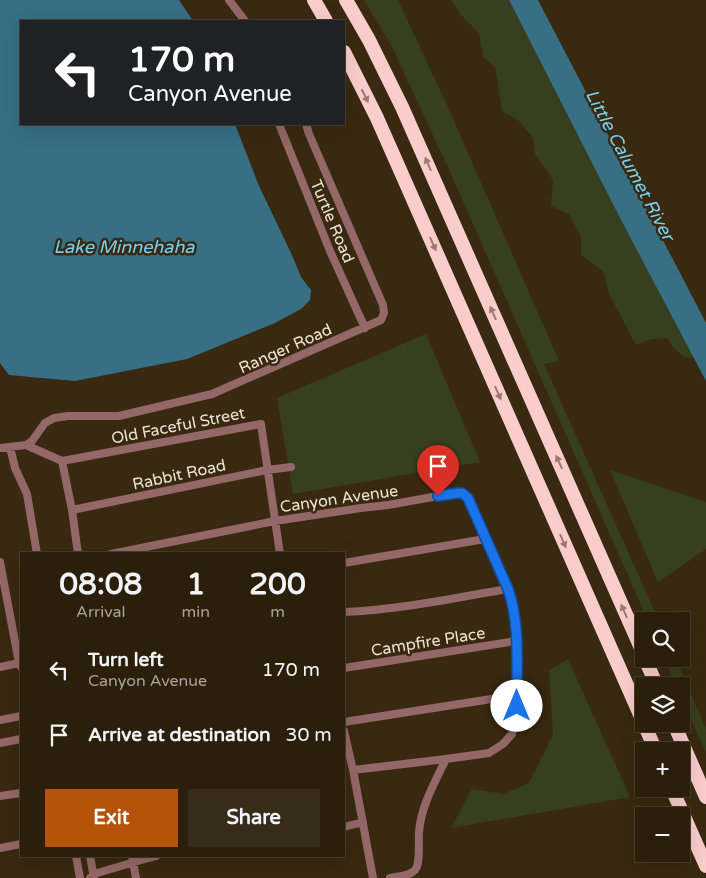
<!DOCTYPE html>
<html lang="en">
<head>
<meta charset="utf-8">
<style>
	body { margin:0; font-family:"Varela Round",sans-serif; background:#372c1a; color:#f1f3f6; height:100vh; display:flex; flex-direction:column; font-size:19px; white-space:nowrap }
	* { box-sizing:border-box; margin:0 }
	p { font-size:16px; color:#a6a29d }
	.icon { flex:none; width:28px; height:28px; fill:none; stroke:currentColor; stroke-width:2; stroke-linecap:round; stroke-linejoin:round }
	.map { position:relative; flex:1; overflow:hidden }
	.panel { position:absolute; left:20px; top:552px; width:325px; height:305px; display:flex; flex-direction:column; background:#2b1f0c; border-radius:0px; box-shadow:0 5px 20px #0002,0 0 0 1px #473d2d }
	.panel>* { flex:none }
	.top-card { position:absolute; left:20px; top:20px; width:325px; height:105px; border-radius:0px; box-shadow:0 5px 20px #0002,0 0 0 1px #473d2d; background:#202124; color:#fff; overflow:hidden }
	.buttons { position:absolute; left:635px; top:612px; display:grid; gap:10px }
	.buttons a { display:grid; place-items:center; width:55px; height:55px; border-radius:0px; background:#2b1f0c; box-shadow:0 5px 20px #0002,0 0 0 1px #473d2d; font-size:25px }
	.pin { position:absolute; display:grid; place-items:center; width:42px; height:42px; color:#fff; margin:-51px -21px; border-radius:50% 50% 50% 0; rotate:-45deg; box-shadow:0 0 5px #0007 }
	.pin .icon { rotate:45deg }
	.me { position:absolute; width:55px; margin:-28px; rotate:0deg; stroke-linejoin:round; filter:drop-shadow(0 0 4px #0008) }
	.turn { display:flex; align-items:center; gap:18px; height:105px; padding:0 25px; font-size:22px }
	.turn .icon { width:65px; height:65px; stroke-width:2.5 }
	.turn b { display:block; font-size:35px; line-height:42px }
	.eta { display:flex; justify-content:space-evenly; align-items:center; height:85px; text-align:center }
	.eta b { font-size:30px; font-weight:700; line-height:35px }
	.button { display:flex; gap:10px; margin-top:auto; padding:10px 25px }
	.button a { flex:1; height:58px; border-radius:0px; background:#b45309; color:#fff; font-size:20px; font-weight:700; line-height:58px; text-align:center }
	.button a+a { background:#372c1a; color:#f1f3f6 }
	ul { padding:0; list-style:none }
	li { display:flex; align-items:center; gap:15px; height:65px; padding:0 25px }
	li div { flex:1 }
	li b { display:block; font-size:19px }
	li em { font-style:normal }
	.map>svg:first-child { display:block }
	.green { fill:#373f1f }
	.water { fill:#376f84 }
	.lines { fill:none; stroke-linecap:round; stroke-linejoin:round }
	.minor { stroke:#946768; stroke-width:8 }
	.motorway { stroke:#facdcd; stroke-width:14 }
	.oneway { fill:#9a7b6e }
	.route-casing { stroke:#114b97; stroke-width:12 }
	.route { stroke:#1a73e8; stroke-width:9 }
	.labels { text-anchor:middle; stroke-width:5; stroke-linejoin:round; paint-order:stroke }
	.street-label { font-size:16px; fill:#eee4d5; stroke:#392910 }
	.water-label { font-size:18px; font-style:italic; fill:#78d0f3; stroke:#392910 }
</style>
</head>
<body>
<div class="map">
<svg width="706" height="878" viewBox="0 0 706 878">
	<rect width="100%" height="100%" fill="#392910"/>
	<path class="green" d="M364,0H398L447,105L559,361L544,364L659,621H648L451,174L392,47Z
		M451,0H509L621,220L694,358L684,357L673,347L667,338L652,339L636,345L609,294L604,272L581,255V237L569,214L551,206L553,180L535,154L533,138L518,120L502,111L495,67L483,57L479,33L462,16Z
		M426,334L480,462L293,494L277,398Z
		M610,470L706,502V549L658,582Z
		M568,659L630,797L451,828L472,789L503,794L529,783L553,734L549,670Z
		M664,659H676L706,729V753L681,697V686H676Z"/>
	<path class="water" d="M0,0H179L193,21H21V124H235L259,186L291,253L301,277L311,290L310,300L301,309L275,323L187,359L75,381L9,375L0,363Z
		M509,0H538L706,323V381L621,220Z"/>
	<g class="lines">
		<path class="minor" d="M229,0L245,21
			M279,124L330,251L365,328
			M26,445L62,461
			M10,447L15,468L27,494L37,554
			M0,448L26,445L32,441L45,423L54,418L68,416H119L212,394L381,320L384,313L383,305L309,134L306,124
			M62,461L261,424L280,554
			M62,461L72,510L78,554
			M72,510L267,470L291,467
			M111,554L275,521L361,508L388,505L455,493H462L471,502L513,603L516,634L517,706L512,734L503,744L489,753L446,759L353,770
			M0,562L19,663L21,667
			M344,563L485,539
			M344,612C399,610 453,598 508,589
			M0,667L19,663
			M344,668L516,641
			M0,720L21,716
			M344,722L517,695
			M344,731L353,770L373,878
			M0,743L21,739
			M0,796L21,793
			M344,827L363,822
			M0,848L21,844
			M76,856L80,878
			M90,856L94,878
			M132,856L136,878
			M90,878L94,874L148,858L156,856
			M390,878C398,876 410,876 415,870C421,863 418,841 419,832C421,806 435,782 446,759"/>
		<path class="motorway" d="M314,0L326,21
			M346,0L369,40L402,107L644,655
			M344,52L377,118L404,179L656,751
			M645,659L657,686
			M674,724L706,797
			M672,789L706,866"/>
	</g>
	<defs><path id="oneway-solid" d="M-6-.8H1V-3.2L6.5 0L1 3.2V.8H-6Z" transform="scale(1.25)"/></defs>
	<g class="oneway">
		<use href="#oneway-solid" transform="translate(365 96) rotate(64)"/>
		<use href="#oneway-solid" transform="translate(428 164) rotate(-114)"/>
		<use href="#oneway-solid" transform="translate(433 244) rotate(66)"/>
		<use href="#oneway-solid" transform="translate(493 313) rotate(-114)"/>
		<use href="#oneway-solid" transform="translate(498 393) rotate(66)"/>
		<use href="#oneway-solid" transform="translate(559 462) rotate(-114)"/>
		<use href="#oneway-solid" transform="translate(563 541) rotate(66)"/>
		<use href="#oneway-solid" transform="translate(624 611) rotate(-114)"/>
	</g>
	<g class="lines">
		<defs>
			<path id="route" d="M438,496L459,493H462L468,498L508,589C521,626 516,668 517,706"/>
		</defs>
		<use href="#route" class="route-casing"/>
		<use href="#route" class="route"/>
	</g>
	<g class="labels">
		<g class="street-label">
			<text transform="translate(333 221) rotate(67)" y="6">Turtle Road</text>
			<text transform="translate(285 348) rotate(-24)" y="6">Ranger Road</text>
			<text transform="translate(178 425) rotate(-11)" y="6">Old Faceful Street</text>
			<text transform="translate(179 474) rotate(-12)" y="6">Rabbit Road</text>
			<text transform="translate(339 498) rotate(-8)" y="6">Canyon Avenue</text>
			<text transform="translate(428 641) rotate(-9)" y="6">Campfire Place</text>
		</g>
		<g class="water-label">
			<text transform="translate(630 165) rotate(62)" y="6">Little Calumet River</text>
			<text x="124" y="253">Lake Minnehaha</text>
		</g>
	</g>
</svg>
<div class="buttons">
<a><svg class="icon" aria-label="search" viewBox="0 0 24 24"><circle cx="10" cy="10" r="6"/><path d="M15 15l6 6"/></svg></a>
<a><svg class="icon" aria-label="layers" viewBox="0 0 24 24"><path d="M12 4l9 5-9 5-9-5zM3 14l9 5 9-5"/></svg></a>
<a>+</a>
<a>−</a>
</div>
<div class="pin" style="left:438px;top:496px;background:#d93025"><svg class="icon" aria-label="arrive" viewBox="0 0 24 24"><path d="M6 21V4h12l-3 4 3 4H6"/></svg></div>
<svg class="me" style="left:517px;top:706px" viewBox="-20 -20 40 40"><circle r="19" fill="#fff"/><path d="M0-13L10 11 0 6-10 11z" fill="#1a73e8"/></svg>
<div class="top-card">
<div class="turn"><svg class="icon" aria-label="left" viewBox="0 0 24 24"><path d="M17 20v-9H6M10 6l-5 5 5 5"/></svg><div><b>170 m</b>Canyon Avenue</div></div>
</div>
<section class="panel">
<div class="eta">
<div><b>08:08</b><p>Arrival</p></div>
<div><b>1</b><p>min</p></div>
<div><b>200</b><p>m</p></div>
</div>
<ul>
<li><svg class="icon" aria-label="left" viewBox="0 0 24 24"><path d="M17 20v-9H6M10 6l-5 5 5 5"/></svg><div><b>Turn left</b><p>Canyon Avenue</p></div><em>170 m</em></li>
<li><svg class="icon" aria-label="arrive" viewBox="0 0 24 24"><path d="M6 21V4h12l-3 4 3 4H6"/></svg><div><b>Arrive at destination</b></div><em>30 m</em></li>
</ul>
<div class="button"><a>Exit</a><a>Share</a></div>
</section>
</div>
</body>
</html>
